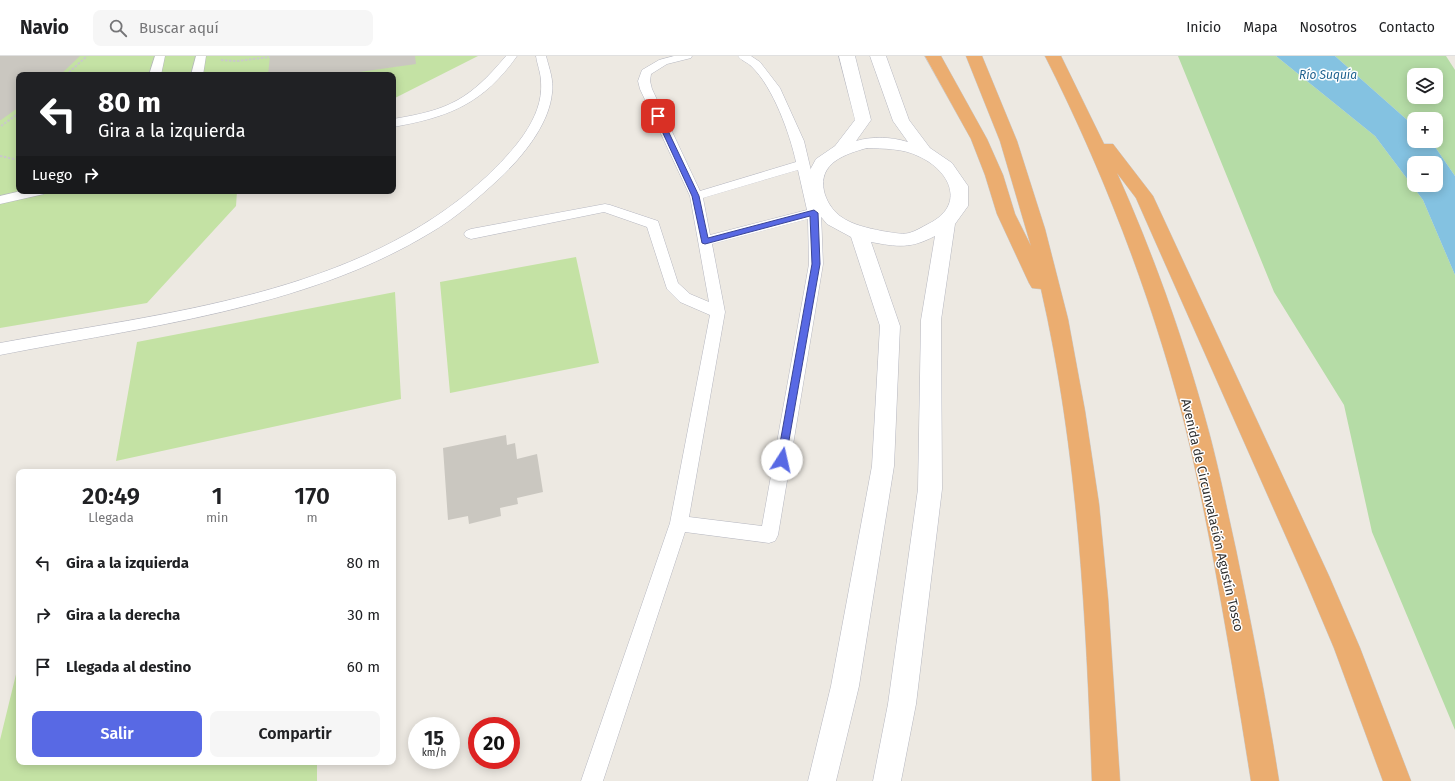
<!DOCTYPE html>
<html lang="es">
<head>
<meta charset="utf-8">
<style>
	body { margin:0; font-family:"Fira Sans",sans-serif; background:#f6f6f6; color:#202124; height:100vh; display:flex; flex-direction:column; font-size:15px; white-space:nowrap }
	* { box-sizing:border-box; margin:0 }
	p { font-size:13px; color:#757577 }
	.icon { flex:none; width:22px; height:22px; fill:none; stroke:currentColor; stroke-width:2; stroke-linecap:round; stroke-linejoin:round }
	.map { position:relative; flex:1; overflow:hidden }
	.sheet { position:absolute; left:16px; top:413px; width:380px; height:296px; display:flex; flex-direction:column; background:#fff; border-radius:8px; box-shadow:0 2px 10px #0003 }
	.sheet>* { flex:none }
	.guide { position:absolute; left:16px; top:16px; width:380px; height:122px; border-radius:8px; box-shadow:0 2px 10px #0003; background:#202124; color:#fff; overflow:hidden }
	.fabs { position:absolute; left:1407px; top:12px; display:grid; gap:8px }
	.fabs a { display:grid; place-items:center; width:36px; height:36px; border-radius:8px; background:#fff; box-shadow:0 2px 10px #0003; font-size:20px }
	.speed { position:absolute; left:408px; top:661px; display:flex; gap:8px; font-size:20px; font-weight:700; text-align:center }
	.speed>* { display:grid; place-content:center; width:52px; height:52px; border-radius:50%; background:#fff; box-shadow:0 2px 10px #0003; line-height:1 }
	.speed small { font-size:10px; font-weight:400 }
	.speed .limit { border:6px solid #d22; background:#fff; color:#111 }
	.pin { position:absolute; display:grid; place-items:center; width:34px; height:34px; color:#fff; margin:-17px; border-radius:8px; box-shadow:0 2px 6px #0006 }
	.me { position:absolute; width:44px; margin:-22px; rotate:10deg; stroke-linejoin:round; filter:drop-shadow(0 0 3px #0008) }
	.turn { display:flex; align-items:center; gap:14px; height:84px; padding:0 16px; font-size:18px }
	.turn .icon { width:52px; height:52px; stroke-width:2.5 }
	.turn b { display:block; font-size:28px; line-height:34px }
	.then { display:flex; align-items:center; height:38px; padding:0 16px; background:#0003; gap:8px; font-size:15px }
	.eta { display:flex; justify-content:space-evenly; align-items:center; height:68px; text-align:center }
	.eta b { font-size:24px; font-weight:600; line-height:28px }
	.action { display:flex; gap:8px; margin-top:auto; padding:8px 16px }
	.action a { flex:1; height:46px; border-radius:8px; background:#5869e4; color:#fff; font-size:16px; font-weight:600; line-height:46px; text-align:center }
	.action a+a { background:#f6f6f6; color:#202124 }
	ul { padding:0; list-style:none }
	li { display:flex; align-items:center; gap:12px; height:52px; padding:0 16px }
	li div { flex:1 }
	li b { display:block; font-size:15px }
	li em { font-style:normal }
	header { display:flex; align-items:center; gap:24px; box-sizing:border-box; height:56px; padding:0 20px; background:#fff; border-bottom:1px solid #e0e0e0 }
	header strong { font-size:19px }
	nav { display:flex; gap:22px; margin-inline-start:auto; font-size:14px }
	.search { width:280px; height:36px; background:#f6f6f6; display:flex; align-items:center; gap:10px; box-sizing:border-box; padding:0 14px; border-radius:8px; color:#757577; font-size:15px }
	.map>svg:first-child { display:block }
	.green { fill:#b5dca6; fill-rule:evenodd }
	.pitch { fill:#c4e2a4 }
	.water { fill:#84c2e1; fill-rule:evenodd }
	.building { fill:#cac7c0 }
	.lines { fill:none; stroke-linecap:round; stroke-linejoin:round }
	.lane-casing { stroke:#b6b7c0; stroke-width:1 }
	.secondary-casing { stroke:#b6b7c0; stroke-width:1 }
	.highway-casing { stroke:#c9c9c9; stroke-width:1 }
	.path { stroke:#c9c9c9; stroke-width:2; stroke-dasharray:2.5 1.5; stroke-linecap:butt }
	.lane { fill:#fff; fill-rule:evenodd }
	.secondary { fill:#fff; fill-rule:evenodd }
	.highway { fill:#ebad70; fill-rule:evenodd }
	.route { fill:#5869e4; stroke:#394494 }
	.labels { text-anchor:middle; stroke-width:3; stroke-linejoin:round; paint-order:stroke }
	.far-water-label { font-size:12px; font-style:italic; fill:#1f6290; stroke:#fff }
	.street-label { font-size:13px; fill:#2e2e2e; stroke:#fff }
</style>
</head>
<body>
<header>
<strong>Navio</strong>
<div class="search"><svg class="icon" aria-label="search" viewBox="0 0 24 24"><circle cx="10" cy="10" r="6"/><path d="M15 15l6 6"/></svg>Buscar aquí</div>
<nav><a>Inicio</a><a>Mapa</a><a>Nosotros</a><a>Contacto</a></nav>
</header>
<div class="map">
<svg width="1455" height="725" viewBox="0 0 1455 725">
	<rect width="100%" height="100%" fill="#ede9e2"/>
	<path class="green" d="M1178,0H1276L1375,80L1423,144L1455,219V674L1372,476L1344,349L1274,236Z
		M1335,0H1446L1455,14V120L1431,85H1436V63H1414V70ZM1414,19H1436V41H1414Z"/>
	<path class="pitch" d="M0,0H478L393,43V19H19V135H237L236,150L147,247L0,272Z
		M576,201L599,307L450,337L440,226Z
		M395,236L401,343L116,405L137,286Z
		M19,606V706H317V725H0V684Z"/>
	<path class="water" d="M1276,0H1335L1414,70V85H1431L1455,120V219L1423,144L1375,80ZM1414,107H1436V129H1414Z"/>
	<path class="building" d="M0,0H80L60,19H19V51L1,64H0Z
		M270,0H415L416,8L338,19H268Z
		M506,379L507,389L515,387L517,403L537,398L543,436L517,442L518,448L500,452L501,460L469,468L468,460L448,464L443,392Z"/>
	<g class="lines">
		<defs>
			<path id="lane" d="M155,0H165L161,19H149Z
				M196,0H206L203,19H191Z
				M506,0H517C483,48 449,61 393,71V63C449,54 469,44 506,0Z
				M536,0H546C549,12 554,24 552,37C549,69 522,101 500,122C478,142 456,162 430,177C305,253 142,271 0,299V287C165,256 357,240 486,121C511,97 544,63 541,26C541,17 537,8 536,0Z
				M674,0H692L691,2L667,8L651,18L650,25L652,33L700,135L796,106C790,78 773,31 752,11C748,6 741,5 738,0H751L760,6L780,32L804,85L821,157L823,208L778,479L775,485L769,487L685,476L603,725H581L670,467L710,259L680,246L667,233L647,171L604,156L471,183L466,181L464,178L466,175L471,173L605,148L610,149L658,165L678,227L690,238L709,246L690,140L640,33L638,25L642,14L659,4ZM798,114L807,154L710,179L703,142ZM808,163L809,208L762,470L689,461L725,256L712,188Z
				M21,135H45L44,138L0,148V140Z"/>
			<path id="secondary" d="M839,0H855L871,64L856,85C873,80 892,81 908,86L893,65L870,0H886L909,64L930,92L952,107L968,130V150L955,168L941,264L942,433L916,648L901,725H873L888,648L918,433L921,264L935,180C910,193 898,191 871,186L900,270L894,410L859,630L836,725H808L831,630L872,410L880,270L851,181L827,168L808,145L804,125L816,103L835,90L855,64ZM867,92C884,93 902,92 918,100C950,114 967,149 928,168C922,171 916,175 909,177C901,179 890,176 882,175C868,172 852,169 840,160C832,154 826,144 824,135C818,107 845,98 867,92Z"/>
			<path id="highway" d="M925,0H941L987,83L1003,119L1015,158L1031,190L1000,85L966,0H982L1017,85L1045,173L1068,263L1085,355L1099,448L1108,542L1120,725H1092C1086,561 1078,394 1041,233L1032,232L1029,227L997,158L985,119L971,83Z
				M1045,0H1061L1104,88H1113L1153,140L1329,520L1360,592L1411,725H1383L1334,592L1307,528L1136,142L1117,117C1152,195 1181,276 1204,358C1217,403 1226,449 1236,494C1252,571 1267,648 1279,725H1251C1239,648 1226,572 1212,496C1203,450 1194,404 1182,358C1149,234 1103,115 1045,0Z"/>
		</defs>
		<use href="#lane" class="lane-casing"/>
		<use href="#secondary" class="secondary-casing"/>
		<use href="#highway" class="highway-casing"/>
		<path class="path" d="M221,4L237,5L270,1
			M66,19L87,0
			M1,70L19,57
			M0,100L19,104"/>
		<use href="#lane" class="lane"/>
		<use href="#secondary" class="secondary"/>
		<use href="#highway" class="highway"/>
	</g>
	<path class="route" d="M656,58L661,60L699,140L708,182L814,154L818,157L820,208L785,407H779L777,404L812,208L810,160L705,188L702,187L692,140L655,60Z"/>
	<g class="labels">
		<g class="far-water-label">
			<text x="1328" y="23">Río Suquía</text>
		</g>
		<g class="street-label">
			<text transform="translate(1213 459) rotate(77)" y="5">Avenida de Circunvalación Agustín Tosco</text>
		</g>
	</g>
</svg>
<div class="fabs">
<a><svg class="icon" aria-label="layers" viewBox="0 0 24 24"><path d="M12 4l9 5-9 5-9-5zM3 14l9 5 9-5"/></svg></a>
<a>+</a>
<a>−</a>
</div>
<div class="speed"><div>15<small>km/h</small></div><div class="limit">20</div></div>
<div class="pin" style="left:658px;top:60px;background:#d93025"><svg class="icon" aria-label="arrive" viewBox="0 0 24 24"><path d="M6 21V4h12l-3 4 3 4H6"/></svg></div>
<svg class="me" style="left:782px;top:404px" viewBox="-20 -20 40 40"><circle r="19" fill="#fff"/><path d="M0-13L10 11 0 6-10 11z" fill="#5869e4"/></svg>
<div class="guide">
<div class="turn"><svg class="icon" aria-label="left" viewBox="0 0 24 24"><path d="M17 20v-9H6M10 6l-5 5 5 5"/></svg><div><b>80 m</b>Gira a la izquierda</div></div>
<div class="then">Luego<svg class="icon" aria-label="right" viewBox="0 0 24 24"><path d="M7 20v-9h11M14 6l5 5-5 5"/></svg></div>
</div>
<section class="sheet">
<div class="eta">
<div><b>20:49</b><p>Llegada</p></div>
<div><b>1</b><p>min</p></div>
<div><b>170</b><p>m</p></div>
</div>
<ul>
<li><svg class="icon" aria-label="left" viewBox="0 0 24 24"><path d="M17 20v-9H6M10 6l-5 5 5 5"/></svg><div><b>Gira a la izquierda</b></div><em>80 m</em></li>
<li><svg class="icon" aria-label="right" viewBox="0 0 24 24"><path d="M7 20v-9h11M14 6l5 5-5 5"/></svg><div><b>Gira a la derecha</b></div><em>30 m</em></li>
<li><svg class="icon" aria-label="arrive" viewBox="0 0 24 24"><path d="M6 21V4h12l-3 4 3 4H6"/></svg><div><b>Llegada al destino</b></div><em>60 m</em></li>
</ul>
<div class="action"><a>Salir</a><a>Compartir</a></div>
</section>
</div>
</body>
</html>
